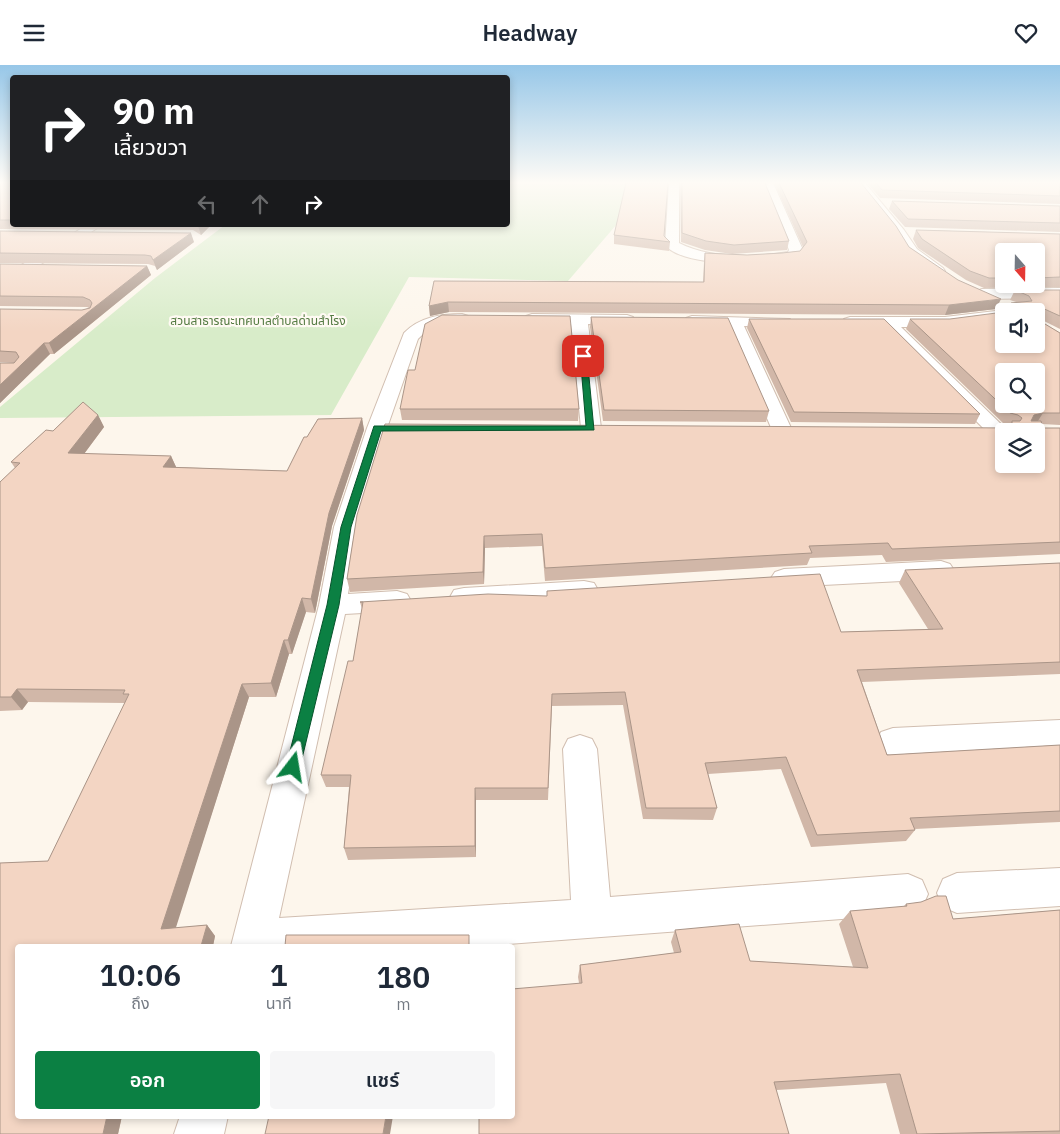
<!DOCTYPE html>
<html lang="th">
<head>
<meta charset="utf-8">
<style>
	body { margin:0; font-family:"IBM Plex Sans","Noto Sans Thai",sans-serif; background:#f6f6f7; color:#1f2937; height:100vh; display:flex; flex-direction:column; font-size:19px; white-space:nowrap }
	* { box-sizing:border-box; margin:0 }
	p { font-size:16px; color:#747a83 }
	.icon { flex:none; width:28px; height:28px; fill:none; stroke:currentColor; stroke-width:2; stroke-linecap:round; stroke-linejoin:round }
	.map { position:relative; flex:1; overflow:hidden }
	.details { position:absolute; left:15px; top:879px; width:500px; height:175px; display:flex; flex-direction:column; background:#fff; border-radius:5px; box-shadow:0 2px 8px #0003 }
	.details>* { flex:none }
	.banner { position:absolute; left:10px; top:10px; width:500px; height:152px; border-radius:5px; box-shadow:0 2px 8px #0003; background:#202124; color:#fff; overflow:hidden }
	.needle { width:32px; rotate:160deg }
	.buttons { position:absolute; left:995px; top:178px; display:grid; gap:10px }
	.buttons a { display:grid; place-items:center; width:50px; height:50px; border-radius:5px; background:#fff; box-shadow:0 2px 8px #0003; font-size:25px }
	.pin { position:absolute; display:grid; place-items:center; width:42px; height:42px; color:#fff; margin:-21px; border-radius:10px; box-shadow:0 2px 8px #0006 }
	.me { position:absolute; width:55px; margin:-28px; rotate:14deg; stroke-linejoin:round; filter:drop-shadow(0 0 4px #0008) }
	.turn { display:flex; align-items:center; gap:18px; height:105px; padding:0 20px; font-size:22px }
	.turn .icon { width:65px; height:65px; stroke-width:2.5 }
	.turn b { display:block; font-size:35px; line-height:42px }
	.lanes { display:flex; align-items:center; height:48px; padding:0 20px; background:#0003; justify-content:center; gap:25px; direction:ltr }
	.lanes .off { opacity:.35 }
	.eta { display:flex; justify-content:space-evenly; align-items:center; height:85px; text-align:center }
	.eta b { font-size:30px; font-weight:600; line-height:35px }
	.button { display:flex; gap:10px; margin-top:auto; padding:10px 20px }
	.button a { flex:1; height:58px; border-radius:5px; background:#0b8043; color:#fff; font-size:20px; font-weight:600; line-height:58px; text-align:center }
	.button a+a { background:#f6f6f7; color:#1f2937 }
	header { display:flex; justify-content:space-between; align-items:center; height:65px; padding:0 20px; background:#fff; font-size:22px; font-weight:600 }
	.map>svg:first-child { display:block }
	.green { fill:#d8ecc9 }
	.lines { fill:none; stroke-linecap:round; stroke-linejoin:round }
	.minor-casing { stroke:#d1beb0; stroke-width:2 }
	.minor { fill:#fff; fill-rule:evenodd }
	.wall { fill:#d1b7a8; fill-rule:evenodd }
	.shaded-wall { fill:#aa9588 }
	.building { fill:#f3d5c3; stroke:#aa9588; fill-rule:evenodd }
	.route { fill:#0b8043; stroke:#07532c }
	.labels { text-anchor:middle; stroke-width:4.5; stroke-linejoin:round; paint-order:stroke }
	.far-park-label { font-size:12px; fill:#537a41; stroke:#fffaf3 }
</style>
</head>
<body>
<header><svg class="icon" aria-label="menu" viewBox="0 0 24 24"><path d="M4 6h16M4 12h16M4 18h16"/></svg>Headway<svg class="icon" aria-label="heart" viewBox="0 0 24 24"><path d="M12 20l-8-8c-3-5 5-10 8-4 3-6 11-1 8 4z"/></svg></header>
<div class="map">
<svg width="1060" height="1069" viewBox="0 0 1060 1069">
	<rect width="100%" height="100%" fill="#fdf6ec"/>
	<path class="green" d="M508,118H626L617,159L568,216L409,212L331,350L0,353V342L155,213L225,160H508Z"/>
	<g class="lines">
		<defs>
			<path id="minor" d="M669,118H679V178C711,194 753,193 788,187L789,185L763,118H773L803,185L797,193L792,194C765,199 684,203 665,180Z
				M855,118H865L904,165L917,184L943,203L945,206L943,209H933L907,190L895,169Z
				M87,160H102L5,222L0,223V213Z
				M1060,223V233L982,234L977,232L974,229L977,226L982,224Z
				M1004,245L1008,246H1004V255L945,262H901L1005,363L1008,366H1004V372L998,373L991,371L883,262L844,260L842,257L844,254L850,252H945Z
				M462,249L468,251L470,254L468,257C447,263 435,256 418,274L387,363L358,462L348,529L397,526L407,529L411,536L407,543L397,546L345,549L279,853L571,835L563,684L568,674L580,670L592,674L597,684L610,832L908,809L922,815L928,829L922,843L908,849L482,881H231L319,540L334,462L367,363L404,268C420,252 440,249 462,249Z
				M532,249L627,250L633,252L635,255L633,258L627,260L588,259L601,363L598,367L591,369L584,367L581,363L571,259L526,257L524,254L526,251Z
				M692,251L790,254L792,257L790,260L784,262L744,261L792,365L789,369L782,371L775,369L772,365L728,261L686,259L684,256L686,253Z
				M941,496L950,499L954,505L950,511L941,514L784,522L775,519L771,513L775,507L784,504Z
				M584,516L594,518L598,525L594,532L584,534L464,541L454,539L450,532L454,525L464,523Z
				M1060,655V683L893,691L881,687L876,677L881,667L893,663Z
				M1060,803V841L957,848L943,842L937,828L943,814L957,808Z
				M180,1051H228L224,1069H174Z"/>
		</defs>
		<use href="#minor" class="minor-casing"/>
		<use href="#minor" class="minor"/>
	</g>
	<path class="wall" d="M0,118H12V160H211L201,170L193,165L0,164Z
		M626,118H669H668L664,171L670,177L669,186L614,179V170Z
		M680,118H765L789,176L787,185L732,189L705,185L681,177Z
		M774,118H861L909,182L996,244L945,250L449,247L430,251L429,241L434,216L703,217L704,197L705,188L747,190L782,188L800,186L803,182Z
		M867,118H1060V139L880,133Z
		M892,136L1060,141V167L905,162L889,144Z
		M916,165L1060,169V222L984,223L966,215L918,183L913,174ZM1004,186H1036V219H1004Z
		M0,166L194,177L157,205L155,201L148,199L0,198Z
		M0,199L147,201L151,210L54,289H50L0,338V298L14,297H0V244L82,245L89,243L87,242L0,241Z
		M1015,225H1060V264L1040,254V256L1060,268V360L1042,359L1043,363H1060V489L886,497L882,490L810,493L807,500L545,516L542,481L485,483L484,519L350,527L347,514L357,450L1009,363L1010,361L1004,359L906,264L910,254H950L1036,246H1007L1011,238L1016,237L1010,235Z
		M591,252L769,346L766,357L603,356L590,262Z
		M749,254L980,349L975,359L791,357L747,263Z
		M83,337L98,350L104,362L84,389L171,391L176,402L287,406L304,372H307L318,354L362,353L364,365L332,461L315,548L306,547L292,589H289L276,632H249L175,863L207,860L215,871L213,881H18V1051H122L118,1069H0V798L48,796L125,638L28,637L22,645L0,646V417L15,403L11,397L46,365L53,366Z
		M400,344H579L578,356L402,355Z
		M1060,498V609L862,617L887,690L1060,680V757L915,764V765L906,776L811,782L781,704L708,709L717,743L713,755L643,754L623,640L552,641L548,735H476V792L348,795L344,783L349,722H326L321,710L353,596L362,544L360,537L547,531V526L841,567L928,564L899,518L905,505Z
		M906,839L953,854L1060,845V1069H900L886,1018L777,1025L579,918L578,912L580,900L674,888L671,877L675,865L750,896L853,902L839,859L850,846L903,842Z"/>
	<path class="shaded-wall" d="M199,160H211L201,170L198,161Z
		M191,168L194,177L157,205L153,195Z
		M147,201L151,210L54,289L49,278Z
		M1001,234L996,244L945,250L949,240Z
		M448,237L449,247L430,251L429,241Z
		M44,278L50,289L0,338V320Z
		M1043,348L1036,359L1028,362L1034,350Z
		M98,350L104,362L75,401L68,388Z
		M362,353L364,365L332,461L315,548L311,534L329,448Z
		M171,391L177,404L163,402Z
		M484,471L485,483L484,519L483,507Z
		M302,533L306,547L292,589L288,575Z
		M284,575L289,589L276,632L271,618Z
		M242,619L249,632L172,875L161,864Z
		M17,624L28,637L22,645L11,632Z
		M475,723L476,735V792L475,781Z
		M207,860L215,871L213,881H201Z
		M107,1051H122L118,1069H103Z
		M386,1051H393L390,1069H383Z"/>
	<path class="building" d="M0,118H12V155H0Z
		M626,118H668L664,171L670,177L614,170Z
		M682,118H765L789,176L734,180L706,176L682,168Z
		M779,118H861L896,161L909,182L958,215L1001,234L949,240L448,237L429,241L434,216L704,217L705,188L747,190L782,188L800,186L807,177Z
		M876,118H1060V131L882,125Z
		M892,136L1060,141V158L908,154Z
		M916,165L1060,169V212L1036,213V186H1004V213H989L970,206L922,174Z
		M0,166L191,168L153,195L151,191L145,190L0,188Z
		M0,199L147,201L49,278H44L0,320V298H14L19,292L16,287L0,286V244L82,245L90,243L92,238L90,235L83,232L0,231Z
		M1015,225H1060V251L1040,242V256L1060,268V348H1043L1034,350L1031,356H1041L1043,363H1060V477L892,484L888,478L809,481L812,488L545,503L542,469L484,471L483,507L347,514L357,450L385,359L1012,363V356H1020L1022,353L1018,350L1010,348L910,254H950L1004,247V279H1036V246H1009L1011,238L1032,236L1029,231ZM1004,306H1036V339H1004ZM1004,366H1036V399H1004Z
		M442,250L570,251L579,344H400L408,305H415L425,259Z
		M591,252L728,253L769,346L604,345Z
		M749,254H884L980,349L794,347Z
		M83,337L98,350L68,388L171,391L163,402L287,406L304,372H307L318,354L362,353L329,448L311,534L302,533L288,575H284L271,618L242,619L161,864L207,860L201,881H18V1051H107L103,1069H0V798L48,796L129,629H123L125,625L17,624L11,632H0V417L20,398L11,397L46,365L53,366Z
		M1060,498V597L857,605L887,690L1060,680V746L910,753L915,765L817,770L786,692L705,698L717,743H646L625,627L552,629L548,723H475V781L344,783L351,710H321L348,596H353L363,537H360L488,529L547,531V526L820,509L841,567L943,564L905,505Z
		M936,831H946L953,854L1060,845V1066L917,1069L900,1009L774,1017L789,1069H479V1051H512V924L582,918L580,900L681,887L675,865L739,859L750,896L868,903L850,846L907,841L906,839L921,837Z
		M286,870H469V881H285Z
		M269,1051H386L383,1069H265Z"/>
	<linearGradient id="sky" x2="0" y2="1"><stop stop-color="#97c7e8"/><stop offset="0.44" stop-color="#fefbf6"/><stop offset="1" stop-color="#fefbf6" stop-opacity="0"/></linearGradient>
	<rect width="1060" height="267" fill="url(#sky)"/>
	<path class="route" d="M580,289L587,291L594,365L381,366L351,462L339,540L300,702L298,707L293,708L288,707L286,702L327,540L341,462L374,361H586Z"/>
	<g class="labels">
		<g class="far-park-label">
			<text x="258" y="260">สวนสาธารณะเทศบาลตำบลด่านสำโรง</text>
		</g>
	</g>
</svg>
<div class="buttons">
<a><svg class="needle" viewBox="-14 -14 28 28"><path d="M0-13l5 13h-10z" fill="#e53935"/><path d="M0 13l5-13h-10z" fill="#747a83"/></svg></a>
<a><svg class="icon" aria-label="sound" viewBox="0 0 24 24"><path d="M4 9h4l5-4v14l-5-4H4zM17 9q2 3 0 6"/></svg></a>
<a><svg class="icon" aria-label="search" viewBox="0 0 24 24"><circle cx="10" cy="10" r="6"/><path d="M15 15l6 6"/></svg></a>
<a><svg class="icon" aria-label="layers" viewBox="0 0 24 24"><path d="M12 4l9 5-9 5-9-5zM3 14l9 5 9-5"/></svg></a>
</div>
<div class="pin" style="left:583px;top:291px;background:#d93025"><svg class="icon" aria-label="arrive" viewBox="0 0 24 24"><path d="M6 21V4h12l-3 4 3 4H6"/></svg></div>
<svg class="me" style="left:293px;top:702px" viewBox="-20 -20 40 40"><path d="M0-17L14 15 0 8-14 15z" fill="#0b8043" stroke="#fff" stroke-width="4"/></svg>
<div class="banner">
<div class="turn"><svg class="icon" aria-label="right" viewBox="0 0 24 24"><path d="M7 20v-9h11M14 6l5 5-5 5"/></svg><div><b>90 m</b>เลี้ยวขวา</div></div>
<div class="lanes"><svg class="icon off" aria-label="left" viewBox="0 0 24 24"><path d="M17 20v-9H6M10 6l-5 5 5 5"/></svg><svg class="icon off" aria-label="ahead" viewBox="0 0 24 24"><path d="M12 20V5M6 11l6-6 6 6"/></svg><svg class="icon" aria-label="right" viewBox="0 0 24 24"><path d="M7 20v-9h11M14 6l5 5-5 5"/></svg></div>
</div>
<section class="details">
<div class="eta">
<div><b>10:06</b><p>ถึง</p></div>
<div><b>1</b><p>นาที</p></div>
<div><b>180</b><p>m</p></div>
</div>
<div class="button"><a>ออก</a><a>แชร์</a></div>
</section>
</div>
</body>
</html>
